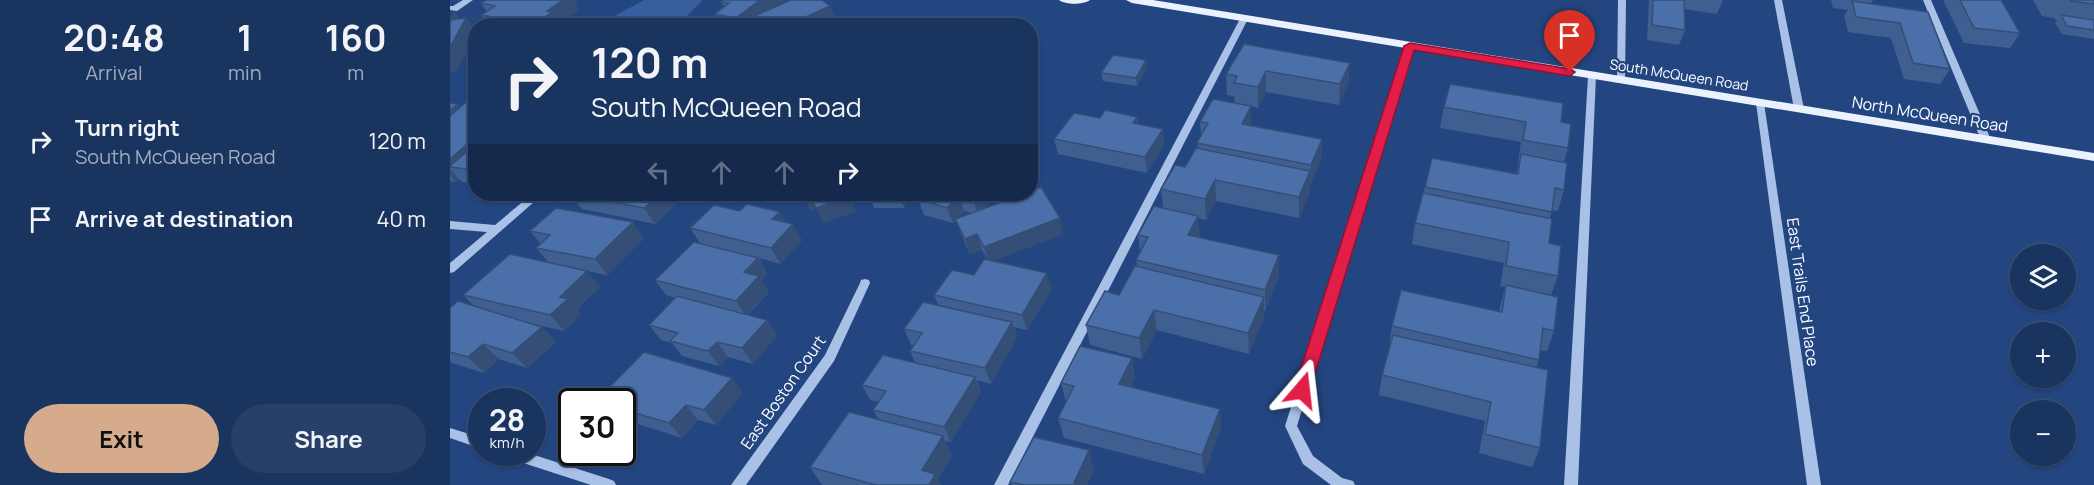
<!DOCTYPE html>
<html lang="en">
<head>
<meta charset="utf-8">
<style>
	body { margin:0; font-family:Manrope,sans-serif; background:#273f69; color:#f1f3f6; height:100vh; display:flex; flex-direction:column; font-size:22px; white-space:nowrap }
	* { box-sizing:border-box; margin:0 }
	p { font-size:20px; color:#9faabd }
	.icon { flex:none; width:33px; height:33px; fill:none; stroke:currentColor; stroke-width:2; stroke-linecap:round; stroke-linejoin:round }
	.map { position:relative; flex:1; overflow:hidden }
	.drawer { display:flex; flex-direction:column; background:#1a3460; width:450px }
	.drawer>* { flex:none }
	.hud { position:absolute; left:18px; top:18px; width:570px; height:183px; border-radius:24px; box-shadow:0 2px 4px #0004,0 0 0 2px #384f75; background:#1a3460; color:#f1f3f6; overflow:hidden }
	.tools { position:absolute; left:1560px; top:244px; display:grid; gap:12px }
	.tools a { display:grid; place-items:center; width:66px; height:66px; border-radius:50%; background:#1a3460; box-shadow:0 2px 4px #0004,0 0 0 2px #384f75; font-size:30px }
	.speed { position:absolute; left:18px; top:388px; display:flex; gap:12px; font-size:30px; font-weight:700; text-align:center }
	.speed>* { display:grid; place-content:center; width:78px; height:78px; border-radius:50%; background:#1a3460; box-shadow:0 2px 4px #0004,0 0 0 2px #384f75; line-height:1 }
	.speed small { font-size:15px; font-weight:400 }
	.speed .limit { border:3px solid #111; border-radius:9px; background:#fff; color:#111 }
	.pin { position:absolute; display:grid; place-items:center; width:51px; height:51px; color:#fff; margin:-62px -26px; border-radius:50% 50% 50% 0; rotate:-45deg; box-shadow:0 0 6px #0007 }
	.pin .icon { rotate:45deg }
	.me { position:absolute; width:66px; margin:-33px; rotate:17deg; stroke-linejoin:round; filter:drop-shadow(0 0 4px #0008) }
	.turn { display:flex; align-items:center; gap:21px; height:126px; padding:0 24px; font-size:27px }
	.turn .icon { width:78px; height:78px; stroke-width:2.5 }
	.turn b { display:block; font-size:42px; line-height:51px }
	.lanes { display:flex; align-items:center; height:57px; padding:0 24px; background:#0003; justify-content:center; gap:30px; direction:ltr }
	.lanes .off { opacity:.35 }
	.eta { display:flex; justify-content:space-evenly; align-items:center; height:102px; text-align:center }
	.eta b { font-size:36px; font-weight:700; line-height:42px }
	.action { display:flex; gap:12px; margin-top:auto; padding:12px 24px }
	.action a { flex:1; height:69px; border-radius:36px; background:#d6ab8b; color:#111; font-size:24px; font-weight:700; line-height:69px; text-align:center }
	.action a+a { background:#273f69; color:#f1f3f6 }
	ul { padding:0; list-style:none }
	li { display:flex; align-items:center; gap:18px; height:78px; padding:0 24px }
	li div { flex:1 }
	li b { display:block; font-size:22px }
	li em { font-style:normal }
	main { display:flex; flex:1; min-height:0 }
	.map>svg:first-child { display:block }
	.green { fill:#375e9e }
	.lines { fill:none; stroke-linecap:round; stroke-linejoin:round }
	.minor { fill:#a9c1e7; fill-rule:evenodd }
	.major { fill:#ebf1fd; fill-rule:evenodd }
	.wall { fill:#405f91; fill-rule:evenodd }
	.shaded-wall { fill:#344e76 }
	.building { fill:#4b6fa9; stroke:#344e76; stroke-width:1.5 }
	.route { fill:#e11d48; stroke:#92132f; stroke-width:1.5 }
	.labels { text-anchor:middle; stroke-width:4.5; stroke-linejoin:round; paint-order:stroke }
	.far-street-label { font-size:14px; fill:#fff; stroke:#234580 }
	.street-label { font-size:16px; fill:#fff; stroke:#234580 }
</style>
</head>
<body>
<main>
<section class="drawer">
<div class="eta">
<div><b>20:48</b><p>Arrival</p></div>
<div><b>1</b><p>min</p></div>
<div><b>160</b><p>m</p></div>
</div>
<ul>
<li><svg class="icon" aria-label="right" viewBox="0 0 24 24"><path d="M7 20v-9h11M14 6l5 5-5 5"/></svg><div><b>Turn right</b><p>South McQueen Road</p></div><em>120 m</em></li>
<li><svg class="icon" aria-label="arrive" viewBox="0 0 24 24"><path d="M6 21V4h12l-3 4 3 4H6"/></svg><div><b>Arrive at destination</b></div><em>40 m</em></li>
</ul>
<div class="action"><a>Exit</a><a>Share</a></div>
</section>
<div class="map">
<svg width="1644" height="485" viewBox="0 0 1644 485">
	<rect width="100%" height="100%" fill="#234580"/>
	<path class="green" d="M194,0H253L237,16L213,25H148Z"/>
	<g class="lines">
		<path class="minor" d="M13,0H23L7,11L0,10V6H3Z
			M1168,0H1176L1175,80L1171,83L1167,80Z
			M1324,0H1332L1354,109L1349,112L1344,109Z
			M1473,0H1481L1541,140L1539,142L1536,143L1531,140Z
			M791,17H797L798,19L558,485H544Z
			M957,44H960L964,46L847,426L863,456L892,478L903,481L905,485H881L853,464L835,426Z
			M1142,73L1146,76L1128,485H1114L1138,76Z
			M1310,100L1314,103L1371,485H1357L1306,103Z
			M82,194H93L4,272L0,273V263L37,232L0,229V221L45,225Z
			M415,279L419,280L420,283L384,361L296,485H281L375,355L410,283L411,280Z
			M0,428L32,438V449L0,438Z
			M54,453H78L159,479L164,481L166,485H141L55,457Z"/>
		<path class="major" d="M609,0H640C633,5 616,5 609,0Z
			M676,0H703L1644,153V161L682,3Z"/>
	</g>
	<path class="wall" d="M36,0H127L124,2L129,10L109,24L110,26H38L31,15L36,11L31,3Z
		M335,0L329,5L380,6L386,20L375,26H271L265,14L274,7L271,2Z
		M1199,0H1273L1267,14L1234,9L1235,30L1229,45L1197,40Z
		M1381,0H1423L1421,4L1478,12L1500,69L1490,84L1454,79L1441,38L1398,32L1394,16L1398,10L1383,8Z
		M1493,0H1551L1570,33L1560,48L1514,43Z
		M1583,0H1644V39L1612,34L1605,23L1607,21L1604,18L1592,16Z
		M696,60L697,68L687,86L653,81L651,73Z
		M900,63L898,83L889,105L816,92L808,108L801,106V125L872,139L871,160L860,186V192L849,218L766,201L756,220L748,218L749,237L829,255V276L815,311L814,310V317L799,354L707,330L692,359L640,345L636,325L669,295L687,266L686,260L690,252L688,235L713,208L711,189L735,167L748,148L747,143L751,136L750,122L785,103L784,96L777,95L776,74Z
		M26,99V184L12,182L9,179L5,182L0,181V103L8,104L11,107Z
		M994,107L1111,122L1118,148L1114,162V190L1108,211L1102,210L1100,218L1099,243L1108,276L1101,295L1104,331L1097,351L1090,350L1089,360L1086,368L1090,448L1082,467L1029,453L1035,421L929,395L932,375L940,347H939L942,326L1049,311L1055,287L1050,286L1054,263L962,244L965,223L975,187L1066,174L1069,161H1068L1071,142L990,128Z
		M687,117L688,124L714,144L697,173L608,154L604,139L650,118Z
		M120,194H236L205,224L132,209Z
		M418,194H461L454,208H424Z
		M474,194H548L535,208L613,234L543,261L602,289L577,330L564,327L567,337L541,384L527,380L531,392L501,442L495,441L502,455L488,479L491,485H372L360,467L428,419L423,410L429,402L420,400L412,385L465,362L460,351L464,345H461L454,329L489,306L484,295L524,275L538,260L532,250L520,254L511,234L506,220L503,223L474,215L468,199ZM514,211L521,213L508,218Z
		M290,211L330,212L335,222L352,240L330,264L309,258L317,273L312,280L319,292L298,315L317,320L327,335L303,364L278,357L269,366L232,356L222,343L211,340L199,325L226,298L216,295L205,280L250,243L240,228Z
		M80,231L194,238L157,275L117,267L150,287L127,309L131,314L114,331L71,321L92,327L106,342L77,368L49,359L34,373L2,363L0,361V308L24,306L13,295L99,263L86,248L90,243Z
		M682,358L685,379L681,387L771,428L754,474L614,438L608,418L616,402L611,383Z
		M293,393L266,425L248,420L232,438L172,419V402H148L147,400Z
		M644,469L637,485H562L560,482Z"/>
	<path class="shaded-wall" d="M113,0H127L124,2L129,10L109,24L110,26H84V24L97,11Z
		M310,0H335L303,26L293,21L296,26H290L286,18Z
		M380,6L386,20L375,26H336Z
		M4,11L13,23L16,18L26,31V36L6,72L0,73V17Z
		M696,60L697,68L687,86L686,78Z
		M900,63L898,83L889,105L890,84Z
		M816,71V92L808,108V87Z
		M8,104L20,119L0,135V110Z
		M801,106V127L792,124Z
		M687,117L689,132L683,123Z
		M713,129L714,144L697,173L695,157Z
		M26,136V163L0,167V159Z
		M872,139L871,160L860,186L861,165Z
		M0,169L9,179L5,182L0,175Z
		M860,171V192L849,218V197Z
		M765,180L766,201L756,220L755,199Z
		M210,194H236L205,224L194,208Z
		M359,194H399L406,212L373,223L366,209L361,211L353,196Z
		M448,194H461L454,208Z
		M529,194H548L528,215L523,200Z
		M509,195L514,211L503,223L497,208Z
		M330,212L338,227L322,219Z
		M748,216L750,237L738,235Z
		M610,218L613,234L539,263L534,247Z
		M183,222L194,238L157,275L145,259Z
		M343,224L352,240L330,264L321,248Z
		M527,234L532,250L520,254L515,239Z
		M829,255V276L815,311V290Z
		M308,258L317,273L312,280L319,292L296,316L286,301L294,272Z
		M137,271L150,287L127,309L131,314L114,331L100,315L110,297Z
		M597,273L602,289L577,330L572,315Z
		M814,297V317L799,354L798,333Z
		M704,310L707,330L692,359L689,338Z
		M317,320L327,335L303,364L292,348Z
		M562,322L567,337L541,384L535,368Z
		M92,327L106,342L77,368L62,353Z
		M267,342L278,357L269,366L258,351Z
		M33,344L49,359L34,373L18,357Z
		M682,358L685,379L673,404L669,384Z
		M525,377L531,392L501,442L494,427Z
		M282,378L293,393L266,425L254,410Z
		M236,405L248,420L232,438L219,423Z
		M770,409L771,428L754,474L752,455Z
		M493,436L502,455L488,479L491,485H479L472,470Z
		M639,450L644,469L637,485H624V483Z"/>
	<path class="building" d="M36,0H113L97,11L102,12L84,24L31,15L45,6L31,3Z
		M274,0H310L286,18L265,14L279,3L271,2Z
		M341,0H372L380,6L336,26H323L320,24L316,26H300L293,21Z
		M1203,0H1234L1235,30L1202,25Z
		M1510,0H1551L1570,33L1524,28Z
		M1620,0H1644V4L1620,1Z
		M1402,1L1478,12L1500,69L1463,63L1450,23L1406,17Z
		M1611,15L1644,20V30L1617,26Z
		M16,18L0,47V20Z
		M794,44L900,63L890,84L816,71L808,87L784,83L787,76L776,74Z
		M663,55L696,60L686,78L651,73Z
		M1000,84L1113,103L1111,122L1121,124L1118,148L1073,140L1076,122L994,107Z
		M20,99H26V136L0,159V116Z
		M763,99L801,106L792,124L872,139L861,165L747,143L758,123L750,122Z
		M0,103L8,104L0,110Z
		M655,110L687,117L683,123L713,129L695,157L604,139L624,113L650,118Z
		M26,144V170L0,167V166Z
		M746,148L860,171L849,197L765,180L755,199L711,189L725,165L735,167Z
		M1071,154L1117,163L1114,190L1105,188L1102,212L975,187L982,158L1068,174Z
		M591,187L610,218L534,247L527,234L515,239L505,219L574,194H580V191Z
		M973,193L1102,219L1099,243L1111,246L1108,276L1056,266L1059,242L965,223Z
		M121,194H210L194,208Z
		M360,194H398L399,196L366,208Z
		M474,194H529L523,200L509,195L497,208L468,199Z
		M297,204L330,212L322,219L343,224L321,248L240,228L264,205L290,211Z
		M704,206L748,216L738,235L829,255L815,290L686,260L698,237L688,235Z
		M106,208L183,222L145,259L86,248L100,235L80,231Z
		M244,242L308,258L294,272L309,276L286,301L205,280Z
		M60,254L137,271L110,297L118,299L100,315L13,295Z
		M534,259L597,273L572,315L484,295L502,270L524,275Z
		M685,266L814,297L798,333L704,310L689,338L636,325L655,291L669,295Z
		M1056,285L1108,297L1104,331L1093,328L1089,360L942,326L951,290L1052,312Z
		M227,296L317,320L292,348L267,342L258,351L220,341L228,333L199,325Z
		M8,301L92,327L62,353L33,344L18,357L0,352V308Z
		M473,302L562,322L535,368L460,351L472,333L454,329Z
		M943,335L1098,370L1090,448L1035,434L1041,402L932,375Z
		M630,346L682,358L669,384L770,409L752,455L608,418L624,386L611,383Z
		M194,352L282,378L254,410L236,405L219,423L172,409V402H152L147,400Z
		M433,355L525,377L494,427L423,410L436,391L412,385Z
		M399,412L493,436L472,470L485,474L479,485H426L360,467Z
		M584,437L639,450L624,483L634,485H574L560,482Z"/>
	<path class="route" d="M960,43L1120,69L1125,72L1120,76L964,50L860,390L857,394L852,396L846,394L844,390L954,46Z"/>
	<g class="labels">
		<g class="far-street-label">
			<text transform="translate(1229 75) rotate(9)" y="5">South McQueen Road</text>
		</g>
		<g class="street-label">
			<text transform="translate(1480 114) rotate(9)" y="6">North McQueen Road</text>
			<text transform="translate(1353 292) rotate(82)" y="6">East Trails End Place</text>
			<text transform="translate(333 392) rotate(-55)" y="6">East Boston Court</text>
		</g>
	</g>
</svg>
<div class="tools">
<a><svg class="icon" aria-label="layers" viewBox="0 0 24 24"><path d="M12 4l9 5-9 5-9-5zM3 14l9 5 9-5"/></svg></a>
<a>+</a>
<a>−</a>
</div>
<div class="speed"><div>28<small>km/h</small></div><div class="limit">30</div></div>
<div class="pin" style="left:1120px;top:72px;background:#d93025"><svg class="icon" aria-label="arrive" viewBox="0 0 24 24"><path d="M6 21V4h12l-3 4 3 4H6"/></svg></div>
<svg class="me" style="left:852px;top:390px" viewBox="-20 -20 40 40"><path d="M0-17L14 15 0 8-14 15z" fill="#e11d48" stroke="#fff" stroke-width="4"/></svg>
<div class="hud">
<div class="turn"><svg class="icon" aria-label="right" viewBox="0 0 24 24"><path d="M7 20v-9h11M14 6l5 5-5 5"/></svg><div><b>120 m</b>South McQueen Road</div></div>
<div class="lanes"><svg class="icon off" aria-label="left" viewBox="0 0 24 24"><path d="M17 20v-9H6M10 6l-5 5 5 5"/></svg><svg class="icon off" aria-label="ahead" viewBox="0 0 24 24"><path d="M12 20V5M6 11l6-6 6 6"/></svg><svg class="icon off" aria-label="ahead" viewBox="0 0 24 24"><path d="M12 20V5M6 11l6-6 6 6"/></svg><svg class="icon" aria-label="right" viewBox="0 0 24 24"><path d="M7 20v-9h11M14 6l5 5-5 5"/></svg></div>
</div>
</div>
</main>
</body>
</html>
